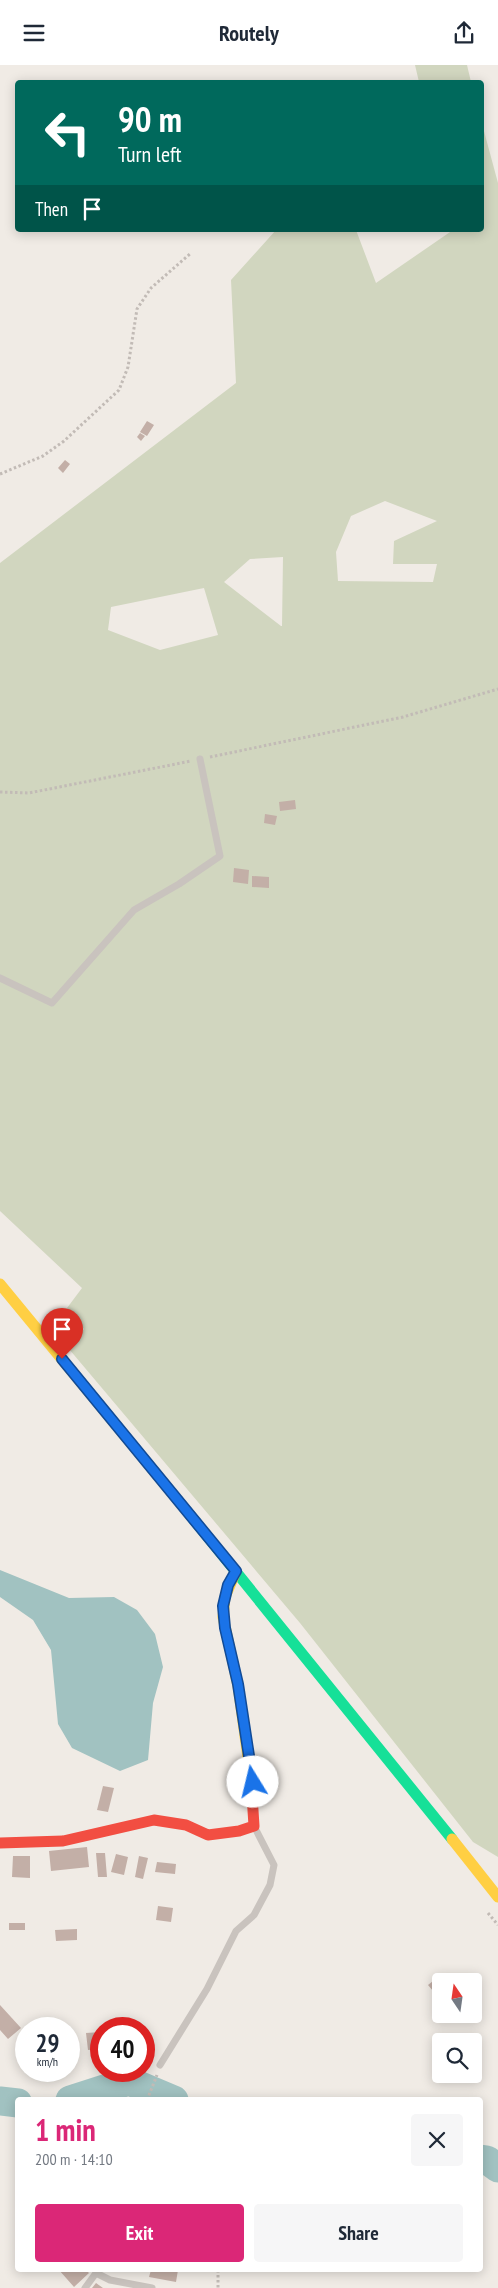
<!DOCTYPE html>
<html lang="en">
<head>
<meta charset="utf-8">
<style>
	body { margin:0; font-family:"PT Sans Narrow",sans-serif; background:#f6f6f7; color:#1f2937; height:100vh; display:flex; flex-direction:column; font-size:19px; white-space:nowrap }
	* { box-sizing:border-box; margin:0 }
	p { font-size:16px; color:#747a83 }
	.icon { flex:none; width:28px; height:28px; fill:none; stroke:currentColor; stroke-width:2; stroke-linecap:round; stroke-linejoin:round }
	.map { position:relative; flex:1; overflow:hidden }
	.sheet { position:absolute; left:15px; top:2032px; width:468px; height:175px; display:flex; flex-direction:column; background:#fff; border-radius:5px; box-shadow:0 2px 12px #0003 }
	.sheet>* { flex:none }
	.banner { position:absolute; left:15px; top:15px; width:469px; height:152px; border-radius:5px; box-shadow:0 2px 12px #0003; background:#00695c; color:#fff; overflow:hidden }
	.needle { width:32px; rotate:347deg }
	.fabs { position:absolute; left:432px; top:1908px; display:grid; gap:10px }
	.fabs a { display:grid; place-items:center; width:50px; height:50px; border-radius:5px; background:#fff; box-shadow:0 2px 12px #0003; font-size:25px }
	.speed { position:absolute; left:15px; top:1952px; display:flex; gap:10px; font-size:25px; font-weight:700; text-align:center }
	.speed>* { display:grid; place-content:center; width:65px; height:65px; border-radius:50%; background:#fff; box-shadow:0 2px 12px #0003; line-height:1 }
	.speed small { font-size:12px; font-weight:400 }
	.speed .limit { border:8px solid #d22; background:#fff; color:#111 }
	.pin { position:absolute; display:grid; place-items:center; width:42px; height:42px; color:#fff; margin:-51px -21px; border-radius:50% 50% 50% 0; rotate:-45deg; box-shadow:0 0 5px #0007 }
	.pin .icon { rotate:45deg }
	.me { position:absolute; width:55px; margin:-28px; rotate:351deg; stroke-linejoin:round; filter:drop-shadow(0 0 4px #0008) }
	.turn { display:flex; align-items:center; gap:18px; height:105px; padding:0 20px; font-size:22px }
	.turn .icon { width:65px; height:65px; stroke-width:2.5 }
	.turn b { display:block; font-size:35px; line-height:42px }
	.then { display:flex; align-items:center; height:48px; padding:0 20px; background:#0003; gap:10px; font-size:19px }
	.round { display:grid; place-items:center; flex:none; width:52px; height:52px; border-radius:5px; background:#f6f6f7 }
	.overview { display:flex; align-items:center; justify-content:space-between; height:85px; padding:0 20px }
	h1 { font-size:30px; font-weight:600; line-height:38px; color:#db2777 }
	.primary-button { display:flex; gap:10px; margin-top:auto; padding:10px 20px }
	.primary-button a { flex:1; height:58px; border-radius:5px; background:#db2777; color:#fff; font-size:20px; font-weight:600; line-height:58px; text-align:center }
	.primary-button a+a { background:#f6f6f7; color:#1f2937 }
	header { display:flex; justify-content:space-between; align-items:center; height:65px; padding:0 20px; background:#fff; font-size:22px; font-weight:600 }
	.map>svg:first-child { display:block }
	.green { fill:#d1d6bf; fill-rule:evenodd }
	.water { fill:#a1c2c1 }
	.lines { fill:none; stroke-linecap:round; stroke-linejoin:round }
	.river { stroke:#a1c2c1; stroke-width:29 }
	.building { fill:#c3afa7 }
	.path { stroke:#c2bbb6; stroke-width:3; stroke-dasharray:2.5 2.5; stroke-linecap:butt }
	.lane { stroke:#c9c3be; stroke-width:7 }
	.fast { stroke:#16e098; stroke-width:11 }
	.slow { stroke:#ffcf43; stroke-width:11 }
	.jam { stroke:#f24e42; stroke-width:11 }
	.route-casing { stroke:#114b97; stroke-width:12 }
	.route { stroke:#1a73e8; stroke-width:9 }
</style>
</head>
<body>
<header><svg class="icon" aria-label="menu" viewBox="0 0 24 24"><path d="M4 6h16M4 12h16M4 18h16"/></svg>Routely<svg class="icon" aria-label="share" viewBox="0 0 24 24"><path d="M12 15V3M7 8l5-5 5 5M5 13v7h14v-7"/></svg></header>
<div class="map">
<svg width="498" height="2223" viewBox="0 0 498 2223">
	<rect width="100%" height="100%" fill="#f0ebe5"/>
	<path class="green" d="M415,0H467L471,17H419Z
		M481,55L498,118V1792L473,1777L300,1558L69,1284L84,1264L67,1243L82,1223L0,1146V498L236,318L231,215L276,165H356L376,218L453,165H481ZM385,436L437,456L394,476L393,499H437L433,517L338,516L336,487L351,451ZM283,492L282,561H281L224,517L250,494ZM204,523L218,570L160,585L108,565L111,542Z"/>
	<path class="water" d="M0,1505L69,1533L114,1532L137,1545L155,1569L163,1602L153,1638L148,1695L120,1706L72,1683L58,1659L51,1585L33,1555L0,1532Z"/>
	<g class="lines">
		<path class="river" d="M70,2035L129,2016L174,2035
			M0,2036L18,2038
			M480,2094L487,2095L498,2103"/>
	</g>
	<path class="building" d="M147,356L154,360L147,371L140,367Z
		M140,368L145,371L141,376L137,372Z
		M65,395L70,399L63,408L58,403Z
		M295,735L296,744L280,746L279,737Z
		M265,749L277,751L275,760L264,758Z
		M234,803L249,805L248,819L233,817Z
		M252,811L269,812V823L252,822Z
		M103,1721L114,1723L108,1747L97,1745Z
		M87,1782L89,1802L51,1806L49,1786Z
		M96,1788H105L107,1812H98Z
		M116,1789L128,1792L124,1810L111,1807Z
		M13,1791H30V1813L12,1812Z
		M139,1791L148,1793L143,1814L135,1812Z
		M157,1797L176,1799L175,1809L155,1807Z
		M158,1841L173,1843L171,1857L156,1855Z
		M9,1858H25V1865H9Z
		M77,1864V1875L56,1876L55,1865Z
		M433,1916L441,1926V1931L439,1933L428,1920Z
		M0,1940L21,1963L8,1974L0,1965Z
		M101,1967V1984L88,1985L86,1968Z
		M59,2205H86L89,2208L74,2222Z
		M151,2205H178L176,2217L149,2212Z
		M96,2218L103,2223H92Z"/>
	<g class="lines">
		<path class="path" d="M0,409L43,391L64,376L119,325L128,302L137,244L151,223L191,188
			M210,692L403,652L498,624
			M0,727L29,728L191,696
			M488,1848L498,1860
			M147,2035L157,2010
			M218,2205V2223"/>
		<path class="lane" d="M0,913L52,938L134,845L179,819L220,791L200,694
			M160,2000L207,1924L236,1866L254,1850L270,1820L274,1800L254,1761
			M96,2205V2208L110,2215L152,2223
			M85,2223L96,2208"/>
		<path class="fast" d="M190,1450L452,1774"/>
		<path class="slow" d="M0,1219L190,1450
			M236,1506L225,1532L223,1552L238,1621L251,1714
			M452,1774L498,1832"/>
		<path class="jam" d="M0,1778L63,1776L154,1755L186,1760L208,1770L239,1766L254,1761L251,1714"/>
	</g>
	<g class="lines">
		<defs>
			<path id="route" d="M62,1294L236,1506L228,1520L223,1541L225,1563L238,1619L253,1717"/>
		</defs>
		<use href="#route" class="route-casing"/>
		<use href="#route" class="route"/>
	</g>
</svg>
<div class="fabs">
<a><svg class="needle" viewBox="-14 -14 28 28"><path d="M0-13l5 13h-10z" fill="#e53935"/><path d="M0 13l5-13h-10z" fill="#747a83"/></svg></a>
<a><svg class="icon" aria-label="search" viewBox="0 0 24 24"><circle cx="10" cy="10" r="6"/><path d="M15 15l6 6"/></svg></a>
</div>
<div class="speed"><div>29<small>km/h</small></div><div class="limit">40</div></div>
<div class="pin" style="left:62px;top:1294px;background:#d93025"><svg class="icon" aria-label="arrive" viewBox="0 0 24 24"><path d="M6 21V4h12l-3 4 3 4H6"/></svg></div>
<svg class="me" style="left:253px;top:1717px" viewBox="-20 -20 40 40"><circle r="19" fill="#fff"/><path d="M0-13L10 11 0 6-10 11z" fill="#1a73e8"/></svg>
<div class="banner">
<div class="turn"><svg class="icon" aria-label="left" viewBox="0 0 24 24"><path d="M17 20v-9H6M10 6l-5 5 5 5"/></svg><div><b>90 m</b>Turn left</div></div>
<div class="then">Then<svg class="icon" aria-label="arrive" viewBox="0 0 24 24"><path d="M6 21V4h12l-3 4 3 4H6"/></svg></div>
</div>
<section class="sheet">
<div class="overview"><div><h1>1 min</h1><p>200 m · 14:10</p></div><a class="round"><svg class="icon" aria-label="close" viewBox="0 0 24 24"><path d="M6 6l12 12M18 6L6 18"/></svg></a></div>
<div class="primary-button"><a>Exit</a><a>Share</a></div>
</section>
</div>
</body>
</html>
